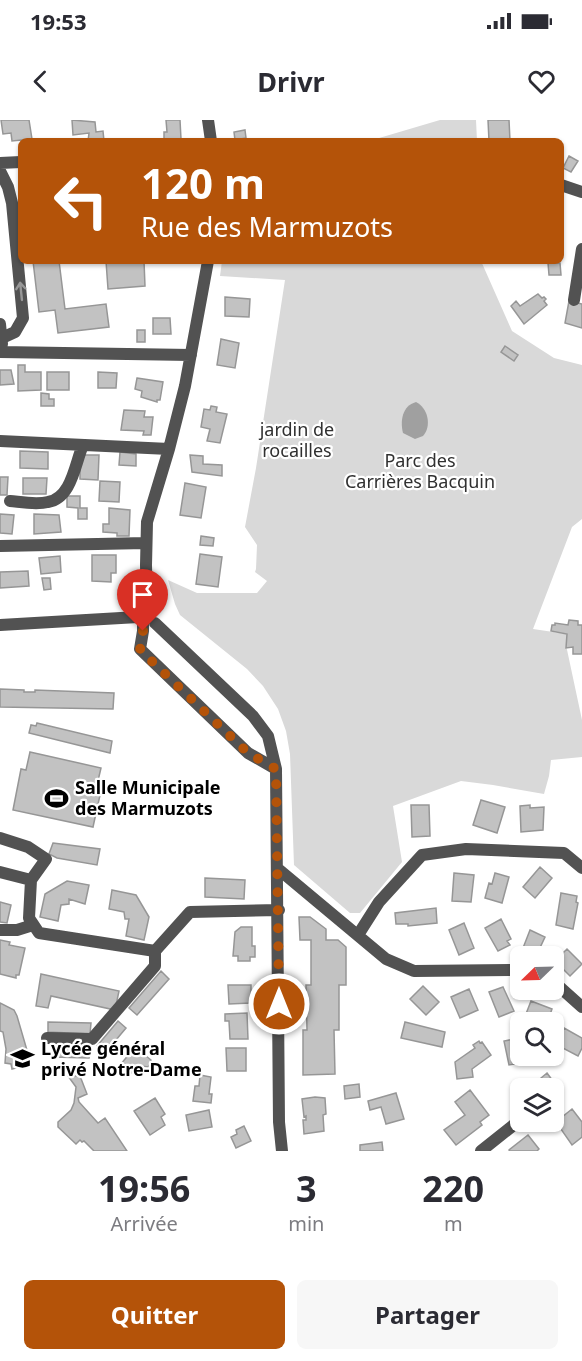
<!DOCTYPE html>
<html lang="fr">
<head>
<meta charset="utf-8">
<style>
	body { margin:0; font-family:"Noto Sans",sans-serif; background:#f7f7f7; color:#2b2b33; height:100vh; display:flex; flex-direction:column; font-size:22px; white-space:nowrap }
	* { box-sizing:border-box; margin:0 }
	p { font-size:20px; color:#7c7c81 }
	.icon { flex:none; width:33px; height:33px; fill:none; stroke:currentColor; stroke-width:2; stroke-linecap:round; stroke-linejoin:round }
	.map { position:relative; height:1031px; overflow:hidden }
	.sheet { display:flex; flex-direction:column; background:#fff; flex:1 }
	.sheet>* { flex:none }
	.top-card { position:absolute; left:18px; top:18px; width:546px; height:126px; border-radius:9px; box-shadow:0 2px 4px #0004; background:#b45309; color:#fff; overflow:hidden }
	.needle { width:39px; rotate:247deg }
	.fabs { position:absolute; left:510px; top:826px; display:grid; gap:12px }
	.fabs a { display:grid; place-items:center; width:54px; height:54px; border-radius:9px; background:#fff; box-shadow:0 2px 4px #0004; font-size:30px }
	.pin { position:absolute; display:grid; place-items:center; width:51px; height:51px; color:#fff; margin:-62px -26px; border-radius:50% 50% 50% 0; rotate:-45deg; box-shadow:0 0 6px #0007 }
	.pin .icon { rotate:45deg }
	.me { position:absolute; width:66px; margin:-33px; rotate:0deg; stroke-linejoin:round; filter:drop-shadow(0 0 4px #0008) }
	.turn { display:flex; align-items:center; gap:21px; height:126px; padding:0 24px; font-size:27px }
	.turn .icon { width:78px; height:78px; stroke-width:2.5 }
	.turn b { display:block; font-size:42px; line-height:51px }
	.eta { display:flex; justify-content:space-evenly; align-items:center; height:102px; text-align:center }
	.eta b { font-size:36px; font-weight:700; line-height:42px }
	.action { display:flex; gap:12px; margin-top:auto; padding:12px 24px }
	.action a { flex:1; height:69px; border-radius:9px; background:#b45309; color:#fff; font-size:24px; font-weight:700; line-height:69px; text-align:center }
	.action a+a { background:#f7f7f7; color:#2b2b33 }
	.status { display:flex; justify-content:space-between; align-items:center; height:42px; padding:0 30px; background:#fff; direction:ltr }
	.status svg { height:16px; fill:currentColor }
	header { display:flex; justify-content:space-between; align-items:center; height:78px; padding:0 24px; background:#fff; font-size:27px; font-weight:700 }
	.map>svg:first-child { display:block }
	.green { fill:#d9d9d9 }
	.water { fill:#a0a0a0 }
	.building { fill:#c2c2c2; stroke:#969696; stroke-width:1.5 }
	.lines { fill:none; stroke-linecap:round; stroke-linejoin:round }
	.street { stroke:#525252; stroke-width:12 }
	.oneway { stroke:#979797 }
	.route { stroke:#b45309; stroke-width:10; stroke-dasharray:0 18 }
	.labels { text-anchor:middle; stroke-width:4.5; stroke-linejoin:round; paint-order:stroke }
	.park-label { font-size:18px; fill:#303030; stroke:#fff }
	.poi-label { font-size:18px; font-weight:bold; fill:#000; stroke:#fff; text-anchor:start }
</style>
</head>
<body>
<div class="status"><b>19:53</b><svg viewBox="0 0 49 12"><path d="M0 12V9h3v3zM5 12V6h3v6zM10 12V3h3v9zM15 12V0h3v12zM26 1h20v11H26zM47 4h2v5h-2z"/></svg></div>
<header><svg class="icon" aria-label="back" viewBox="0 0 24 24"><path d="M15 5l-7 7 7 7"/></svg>Drivr<svg class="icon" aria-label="heart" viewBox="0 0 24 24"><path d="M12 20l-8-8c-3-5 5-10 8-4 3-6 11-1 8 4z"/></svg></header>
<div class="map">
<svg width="582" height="1031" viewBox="0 0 582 1031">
	<rect width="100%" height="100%" fill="#fff"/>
	<path class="green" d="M440,0H476L477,21H369Z
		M222,141H481L512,211L554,238L582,245V399L572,407L533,509L567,514L566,525L582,600V637L551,640L549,656L544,674L493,665L461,661L393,686L402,742L360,793H350L294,745L290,634L286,611L278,589L263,566L247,549L180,495L175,484L168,460L197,473H257L267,461L255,452L256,449L257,425L245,407L256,348L285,160L220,156Z"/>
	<path class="water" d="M416,282C428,288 432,306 423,316L415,319L403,313C400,301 402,286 416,282Z"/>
	<path class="building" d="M1,0H29L32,19L12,21L11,13L3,14Z
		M72,0L95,2L96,12L103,11L104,21H88L89,13L73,15Z
		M166,0H180L181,19L164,20V12H167Z
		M488,0H509L510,21H489Z
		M245,10L246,18L235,20L234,12Z
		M569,36L578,41L571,52L563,48Z
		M33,141H59L65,189L106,184L109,207L58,213L55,190L39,192Z
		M106,141H144L145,166L108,169Z
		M548,143H560L561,155H549Z
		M538,174L542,178L544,177L546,179L544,181L547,185L524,204L511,186L516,181L520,186Z
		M225,177L250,179L249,197L225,196Z
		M569,181L582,184V208L565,203Z
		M153,198H170L171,214H153Z
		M137,210H145V222H137Z
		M221,219L239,223L235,248L217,245Z
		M505,226L518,235L514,241L501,232Z
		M18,245H25V252H41V270L18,271Z
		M0,250H11L14,264L0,265Z
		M47,252H69V270H47Z
		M98,252L117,253L116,268H98Z
		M137,258L163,262L160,280H157V282L141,277L142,271L135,269Z
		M41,273L49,274V279H54V286H41Z
		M211,286L217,287L216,292L227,294L220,323L207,321L210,309L201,307L204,289L210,290Z
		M124,290L145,291L144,297H153L151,315H143L144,311L121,310Z
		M20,331L48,332V349L20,348Z
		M120,332L136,334V346L119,345Z
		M80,335H99L98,360L80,359Z
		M190,335L203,336V344L222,345V356L192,352Z
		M0,357H8L7,375H0Z
		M23,358H47L46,374H23Z
		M100,361L120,362L119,382L99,381Z
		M185,363L206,367L201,398L180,395Z
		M67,376H80V388H87V399H78V388L67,387Z
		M109,388L130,390L129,416H117V413L103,412V404H109Z
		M0,394L14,395L12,414L0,413Z
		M34,394L59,395L61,412L34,414Z
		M201,416L214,418L213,426L200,425Z
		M200,434L222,437L218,467L196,464Z
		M92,435H116V453H111V462L92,461Z
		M60,436L61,452L41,454L39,438Z
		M28,451L29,466L0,468V452Z
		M42,458H50L51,469L44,470Z
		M569,500L578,501V505H582V534H573V527L566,528L567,514L551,511L552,505H555V503L568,505Z
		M0,569L24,570V572H35V570L114,573L113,589L0,587Z
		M37,603L112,621L110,633L29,613L31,605L36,606Z
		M30,632L101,648L97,665L102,666L93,707L13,690L21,649L26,650Z
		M481,680L505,687L497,713L473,705Z
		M411,685H429L430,716L412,717Z
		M530,685V688L544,687L543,710L521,712L520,686Z
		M53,723L100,729L97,745L57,738L49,734Z
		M540,747L552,758L535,778L523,767Z
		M454,753L474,755L471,782L452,781Z
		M495,753L509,757L502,783L485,778L489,763L492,764Z
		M205,758L245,760L244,779L205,777Z
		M67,761L89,765L85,784L69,779V784L61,785L58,801L40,797L45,774Z
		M112,770L136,775L149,797L144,820L126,816L129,799H125L124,792L109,789Z
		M561,773L577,776L576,782L578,783L573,809L556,805Z
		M0,782L11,785L7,803L0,802Z
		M436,788L437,803L408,806V804H396L395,793Z
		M299,797H310L326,809V820H338L346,827V865H339V910H334L335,954L303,955V910H307L306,865H311V820H300Z
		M501,799L511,819L507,821L510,825L498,831L485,808Z
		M464,803L474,828L459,835L449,810Z
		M241,807H252V826H255V837H250V841H238V836H233L235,812Z
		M530,810L545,817L537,834L523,828Z
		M0,820L10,822L9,825L25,828L19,855H16V858L0,854Z
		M567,829L582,844L570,856L555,841Z
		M161,851L169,859L137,895L129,888Z
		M41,854L119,871L115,890L51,876L48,888L36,886Z
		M228,865H251V876H253L254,881L251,883L229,884Z
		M423,866L439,882L426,895L410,879Z
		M503,867L514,891L499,897L489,872Z
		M469,869L478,890L460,898L451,877Z
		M531,881L552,889L547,903H535L524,899Z
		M0,883L14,890L17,896L31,944L12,949L11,944L5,943L6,929L3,912L0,911Z
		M247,893L248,919H230L229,901H225V894Z
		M118,901L126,908L105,933L97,926Z
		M48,902L91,903L90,914L48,912Z
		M405,902L445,912L442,927L401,918Z
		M564,908L582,918V928L578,936L555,924Z
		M520,918V936H526L527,942L509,945L504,921Z
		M479,921L480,923L482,922L491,935L472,949L473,957L457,959L455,942L475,928L473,925Z
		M54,926L90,927L89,938L53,937Z
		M135,927L151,940V943L148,947L142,946L136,954L133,952L132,953L121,944Z
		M226,928H246V951H227Z
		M547,953L561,972L554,978V969H540L535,963Z
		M200,955L211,957L209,974H212L211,983L193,981L195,966H199Z
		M68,956H80L87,974L78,978L79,982L98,1003L105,998L127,1031H94L84,1021L82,1022L80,1020L76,1024L58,1007V1002L71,990L74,983L76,967Z
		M359,964L360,977L345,979L344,966Z
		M470,970L489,995L480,1002L482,1005L456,1025L444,1010L465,995L455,982Z
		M396,973L404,999L386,1004L381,987L370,990L368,981Z
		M315,977L325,978L326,994L323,995L324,1011L304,1014L303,1000H306V996L304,997L302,979Z
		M155,978L165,994L161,997L165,1005L150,1015L134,991Z
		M572,989L582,1002V1017L572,1025L556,1002Z
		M209,990L212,1007L189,1011L186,995Z
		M244,1006L251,1021L236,1028L231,1017L237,1014L236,1010Z
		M528,1015L539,1029L537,1031H510L509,1030Z
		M382,1022L383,1031H360V1025Z"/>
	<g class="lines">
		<path class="street" d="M208,0L211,21
			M0,43L21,42
			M0,51L8,67L12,83L23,198L15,212L2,218
			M561,65L582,72
			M574,180L582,129
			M0,204L2,224
			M0,232L191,235
			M0,321L169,329
			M10,381C21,382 36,385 48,382C72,378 75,343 83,325
			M0,426L146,423
			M147,487L146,445L147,402L169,329L185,266L208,141
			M155,503L253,596L268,616L276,649L279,1002L282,1031
			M143,504V511L140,529L248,633L276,649
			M0,505L138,497
			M0,718L28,727L46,739L31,760
			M277,748L386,839L414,851L520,850
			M0,752L31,760L29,798L39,813L155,831L190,792L279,790
			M0,810H17L33,805
			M358,815L379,782L422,735L466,729L564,733L582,748
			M554,862L582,887
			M47,918L92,919L155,846V831
			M481,1031L520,1000"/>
	</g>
	<defs><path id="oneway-shaft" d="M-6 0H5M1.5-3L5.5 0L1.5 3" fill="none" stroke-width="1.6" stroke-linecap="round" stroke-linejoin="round" transform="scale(1.5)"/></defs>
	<use class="oneway" href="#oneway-shaft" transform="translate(21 171) rotate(-96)"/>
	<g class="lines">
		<path class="route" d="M143,511L140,530L248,633L276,649L279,884"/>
	</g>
	<defs>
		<symbol id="stadium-bare" viewBox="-9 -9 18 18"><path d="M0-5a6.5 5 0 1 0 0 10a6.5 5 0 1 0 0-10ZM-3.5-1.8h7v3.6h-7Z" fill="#000" stroke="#fff" stroke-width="2.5" paint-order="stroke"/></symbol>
		<symbol id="school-bare" viewBox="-9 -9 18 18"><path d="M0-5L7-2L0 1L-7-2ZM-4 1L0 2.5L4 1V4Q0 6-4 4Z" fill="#000" stroke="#fff" stroke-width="2.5" paint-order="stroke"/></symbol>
	</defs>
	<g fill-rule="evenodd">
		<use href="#stadium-bare" x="40" y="662" width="33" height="33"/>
		<use href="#school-bare" x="6" y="922" width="33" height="33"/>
	</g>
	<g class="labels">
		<g class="park-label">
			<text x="297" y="316">jardin de<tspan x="297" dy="21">rocailles</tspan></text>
			<text x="420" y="347">Parc des<tspan x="420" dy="21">Carrières Bacquin</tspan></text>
		</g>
		<g class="poi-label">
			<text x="75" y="674">Salle Municipale<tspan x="75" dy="21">des Marmuzots</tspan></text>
			<text x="41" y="935">Lycée général<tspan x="41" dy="21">privé Notre-Dame</tspan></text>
		</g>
	</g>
</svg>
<div class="fabs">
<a><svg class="needle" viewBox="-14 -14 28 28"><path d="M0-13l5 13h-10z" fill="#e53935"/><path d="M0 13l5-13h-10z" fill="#7c7c81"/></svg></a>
<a><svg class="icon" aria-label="search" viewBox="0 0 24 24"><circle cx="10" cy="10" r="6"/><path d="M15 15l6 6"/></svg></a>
<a><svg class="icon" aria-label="layers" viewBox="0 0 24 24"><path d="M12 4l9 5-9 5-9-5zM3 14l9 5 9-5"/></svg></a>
</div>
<div class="pin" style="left:143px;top:511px;background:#d93025"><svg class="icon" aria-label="arrive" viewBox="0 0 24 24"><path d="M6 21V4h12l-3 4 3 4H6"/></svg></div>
<svg class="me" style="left:279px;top:884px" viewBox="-20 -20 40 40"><circle r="17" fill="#b45309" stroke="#fff" stroke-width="3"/><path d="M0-11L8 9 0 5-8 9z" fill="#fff"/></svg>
<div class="top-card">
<div class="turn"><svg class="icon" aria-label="left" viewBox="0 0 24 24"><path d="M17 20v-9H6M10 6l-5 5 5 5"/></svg><div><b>120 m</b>Rue des Marmuzots</div></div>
</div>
</div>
<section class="sheet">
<div class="eta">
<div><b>19:56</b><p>Arrivée</p></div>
<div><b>3</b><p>min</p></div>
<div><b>220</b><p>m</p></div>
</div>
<div class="action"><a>Quitter</a><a>Partager</a></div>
</section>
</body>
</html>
